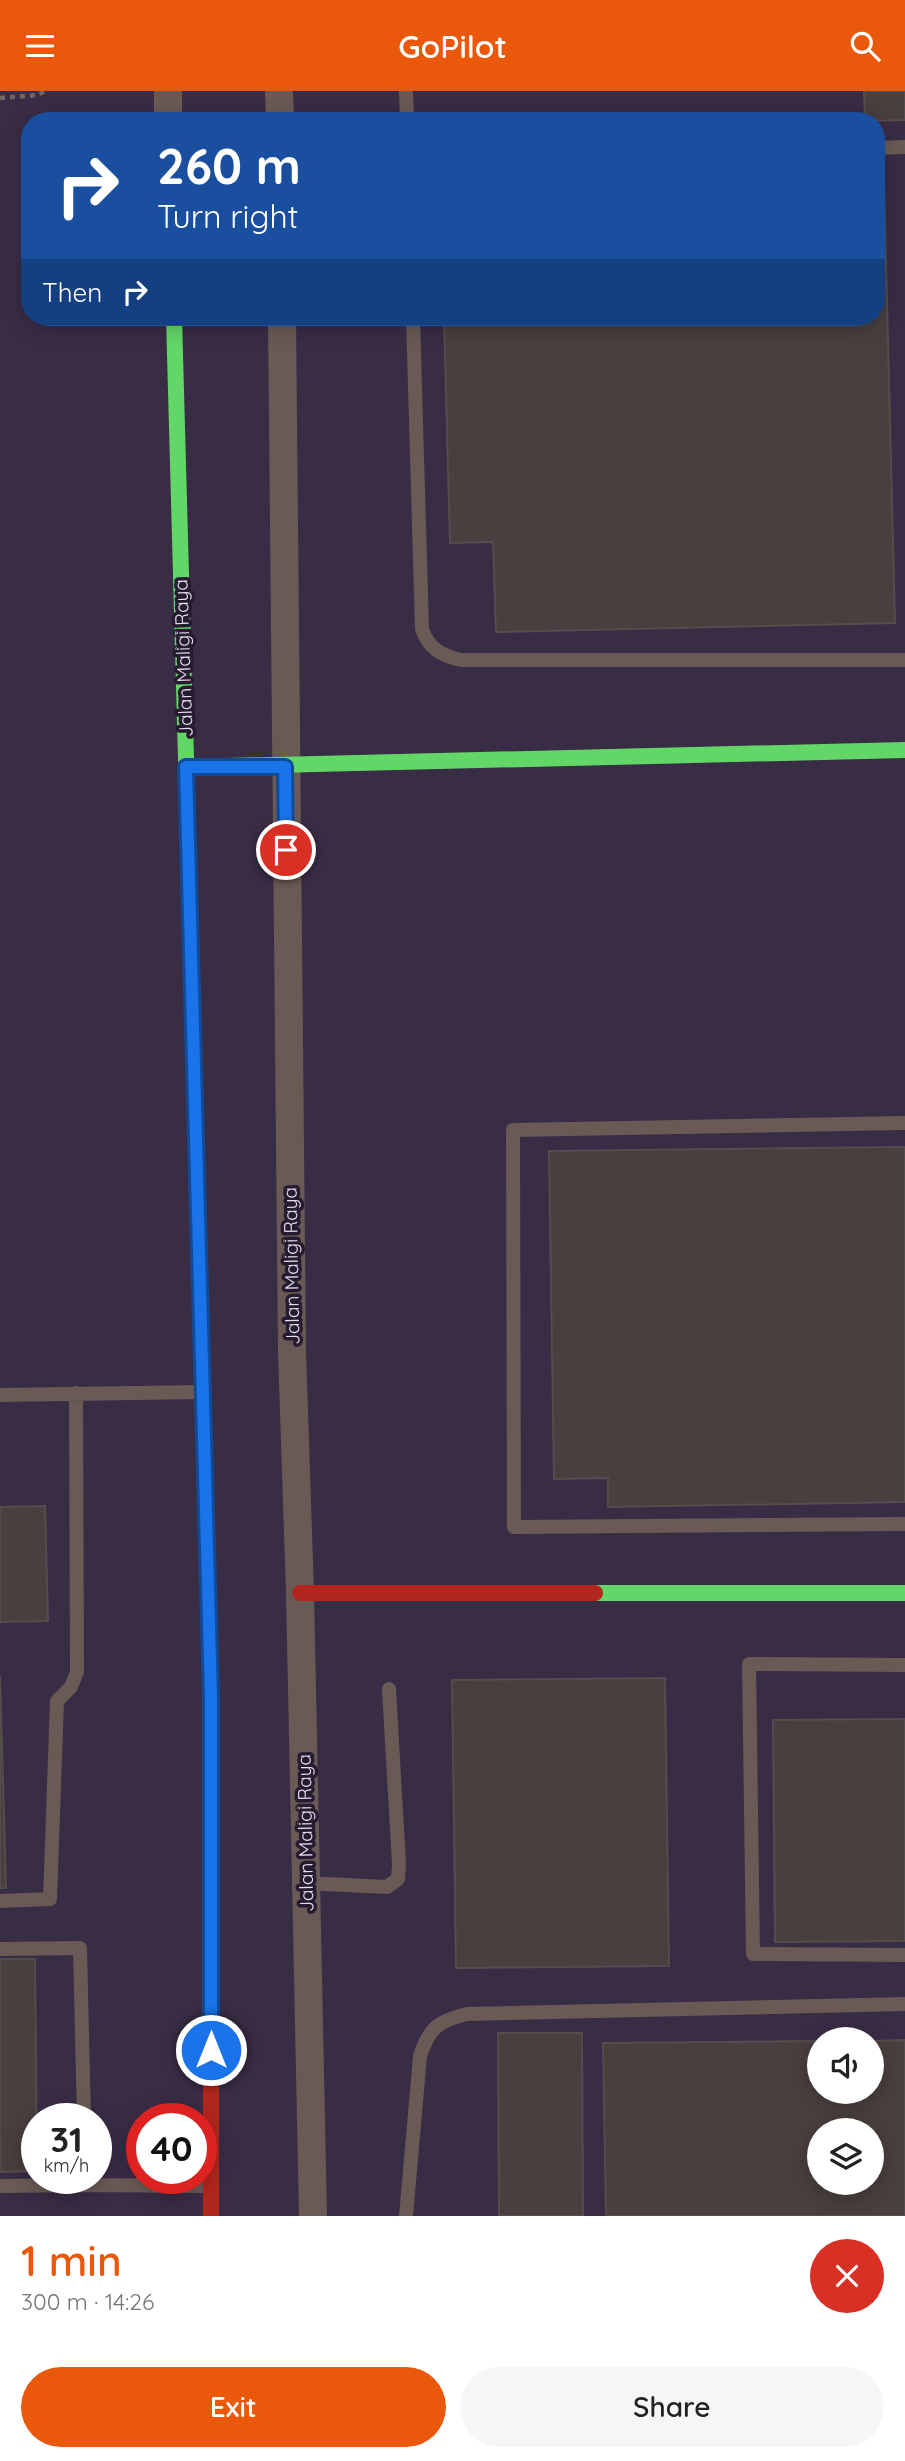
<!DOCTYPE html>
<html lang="en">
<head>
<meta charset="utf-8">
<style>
	body { margin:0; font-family:Quicksand,sans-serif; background:#f6f6f6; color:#222; height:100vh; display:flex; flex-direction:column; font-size:26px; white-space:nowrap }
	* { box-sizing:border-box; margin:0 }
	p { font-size:23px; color:#767676 }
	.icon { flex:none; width:38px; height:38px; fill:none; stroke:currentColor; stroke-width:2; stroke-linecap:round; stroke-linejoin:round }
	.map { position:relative; height:2125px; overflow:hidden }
	.sheet { display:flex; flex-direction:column; background:#fff; flex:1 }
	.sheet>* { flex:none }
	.hud { position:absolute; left:21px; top:21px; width:864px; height:214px; border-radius:28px; box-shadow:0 4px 18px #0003; background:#1a4fa0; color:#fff; overflow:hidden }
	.buttons { position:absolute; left:807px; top:1936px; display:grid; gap:14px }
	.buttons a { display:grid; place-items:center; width:77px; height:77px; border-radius:50%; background:#fff; box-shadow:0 4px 18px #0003; font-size:35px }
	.speed { position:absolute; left:21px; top:2012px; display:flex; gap:14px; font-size:35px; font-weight:700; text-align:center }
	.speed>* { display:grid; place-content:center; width:91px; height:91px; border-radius:50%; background:#fff; box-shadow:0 4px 18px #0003; line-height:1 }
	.speed small { font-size:18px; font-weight:400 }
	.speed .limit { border:10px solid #d22; background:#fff; color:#111 }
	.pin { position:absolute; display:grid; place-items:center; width:60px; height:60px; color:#fff; margin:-30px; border:4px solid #fff; border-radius:50%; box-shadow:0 2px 7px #0007 }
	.me { position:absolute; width:77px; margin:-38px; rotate:0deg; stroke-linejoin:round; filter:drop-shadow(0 0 5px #0008) }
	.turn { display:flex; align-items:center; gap:24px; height:147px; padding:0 21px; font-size:32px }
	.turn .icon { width:91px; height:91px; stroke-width:2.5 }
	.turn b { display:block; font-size:49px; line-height:60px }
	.then { display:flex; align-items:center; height:66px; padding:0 21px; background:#0003; gap:14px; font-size:26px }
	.round { display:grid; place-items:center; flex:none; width:74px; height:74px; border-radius:37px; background:#f6f6f6 }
	.head { display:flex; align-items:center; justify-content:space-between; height:119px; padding:0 21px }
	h1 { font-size:42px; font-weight:600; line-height:52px; color:#ea580c }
	.cta { display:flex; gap:14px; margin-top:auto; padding:14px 21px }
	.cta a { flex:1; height:80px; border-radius:42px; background:#ea580c; color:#fff; font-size:28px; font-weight:600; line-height:80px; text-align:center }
	.cta a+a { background:#f6f6f6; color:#222 }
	header { display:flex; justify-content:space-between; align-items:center; height:91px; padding:0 21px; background:#ea580c; color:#fff; font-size:32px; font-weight:600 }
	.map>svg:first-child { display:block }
	.built { fill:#392c45; fill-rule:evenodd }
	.building { fill:#483f3e; stroke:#544d4e; stroke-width:2; fill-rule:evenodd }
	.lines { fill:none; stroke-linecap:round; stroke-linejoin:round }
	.path { stroke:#706667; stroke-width:4.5; stroke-dasharray:5 5; stroke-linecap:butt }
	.lane { stroke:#695a56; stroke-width:14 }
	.street { stroke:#695a56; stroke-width:28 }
	.fast { stroke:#63d668; stroke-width:16 }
	.jam { stroke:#b3261e; stroke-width:16 }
	.route-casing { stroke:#114b97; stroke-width:18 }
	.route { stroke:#1a73e8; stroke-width:12 }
	.labels { text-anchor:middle; stroke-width:7; stroke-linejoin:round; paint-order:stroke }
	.street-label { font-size:19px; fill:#e5deed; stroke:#261b30 }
</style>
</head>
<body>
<header><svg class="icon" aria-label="menu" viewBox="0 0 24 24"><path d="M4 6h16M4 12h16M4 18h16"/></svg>GoPilot<svg class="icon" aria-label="search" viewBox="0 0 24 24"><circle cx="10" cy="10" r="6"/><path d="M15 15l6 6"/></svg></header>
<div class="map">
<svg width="905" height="2125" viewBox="0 0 905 2125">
	<rect width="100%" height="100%" fill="#2f2935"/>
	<path class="built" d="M0,0H905V2125H0ZM30,30H877V226H30ZM819,1948H872V2000H819ZM37,2028H96V2088H37ZM142,2028H201V2088H142ZM819,2039H872V2091H819Z"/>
	<path class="building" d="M864,0H905V29L865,30Z
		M877,91H884L895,532L496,541L493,451L450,452L444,226H877Z
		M905,1056V1411L608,1416V1387L554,1388L549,1060Z
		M45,1415L48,1530L0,1531V1416Z
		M0,1585L6,1797H0Z
		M665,1587L669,1875L456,1877L452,1589Z
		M905,1628V1850L775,1851L773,1629Z
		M0,1868H35L37,2080L0,2081Z
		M498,1942H582L583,2125H499Z
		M905,1949V2125H606L603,1952L819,1950V2000H872V1950ZM819,2039H872V2091H819Z"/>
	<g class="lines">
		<path class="path" d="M0,7L38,4L45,0"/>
		<path class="lane" d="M406,0L407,30
			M877,57L905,56
			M413,226L422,538C428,557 442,565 461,569H905
			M905,1032L513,1039L514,1436L905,1433
			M0,1304L202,1301
			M905,1574L749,1573L753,1863L905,1864
			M305,1792L387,1796L398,1788L399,1773L389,1598
			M0,1810L50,1808L57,1610L71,1596L77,1581L76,1302
			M0,1858L80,1857L84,2028
			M85,2088V2094L210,2095
			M0,2095L85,2094
			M406,2125L420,1965C429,1937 438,1930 467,1923L905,1913"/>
		<path class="street" d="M168,0V30
			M279,0L280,30
			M282,226L292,1260L300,1502L313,2125"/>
		<path class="fast" d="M174,226L197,1073
			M186,676L905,659
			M201,1233L211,1606V1881
			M595,1502H905"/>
		<path class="jam" d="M197,1073L201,1233
			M300,1502H595
			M211,1881V2125"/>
	</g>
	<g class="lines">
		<defs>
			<path id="route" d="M211,1959V1606L186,676H285L286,759"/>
		</defs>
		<use href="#route" class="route-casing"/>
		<use href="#route" class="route"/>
	</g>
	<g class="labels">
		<g class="street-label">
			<text transform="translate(183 567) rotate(-92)" y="7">Jalan Maligi Raya</text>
			<text transform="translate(291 1175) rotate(-91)" y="7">Jalan Maligi Raya</text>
			<text transform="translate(305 1742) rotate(-91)" y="7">Jalan Maligi Raya</text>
		</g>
	</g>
</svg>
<div class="buttons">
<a><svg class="icon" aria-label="sound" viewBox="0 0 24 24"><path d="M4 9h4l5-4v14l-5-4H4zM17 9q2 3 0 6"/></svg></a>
<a><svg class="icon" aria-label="layers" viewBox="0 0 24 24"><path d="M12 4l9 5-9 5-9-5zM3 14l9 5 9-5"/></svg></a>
</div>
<div class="speed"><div>31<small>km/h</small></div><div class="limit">40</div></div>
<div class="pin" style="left:286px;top:759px;background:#d93025"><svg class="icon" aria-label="arrive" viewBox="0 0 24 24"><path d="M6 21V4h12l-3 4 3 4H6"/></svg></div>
<svg class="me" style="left:211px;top:1959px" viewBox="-20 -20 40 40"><circle r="17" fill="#1a73e8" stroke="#fff" stroke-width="3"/><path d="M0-11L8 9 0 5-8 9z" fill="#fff"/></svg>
<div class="hud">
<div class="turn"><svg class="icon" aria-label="right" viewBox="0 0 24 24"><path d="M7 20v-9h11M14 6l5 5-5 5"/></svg><div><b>260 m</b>Turn right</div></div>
<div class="then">Then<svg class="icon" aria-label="right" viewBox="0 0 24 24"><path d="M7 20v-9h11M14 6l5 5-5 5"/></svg></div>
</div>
</div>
<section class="sheet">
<div class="head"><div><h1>1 min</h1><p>300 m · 14:26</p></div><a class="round" style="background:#d93025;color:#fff"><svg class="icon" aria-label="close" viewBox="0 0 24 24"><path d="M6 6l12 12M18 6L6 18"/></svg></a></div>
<div class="cta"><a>Exit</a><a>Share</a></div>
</section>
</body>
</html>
